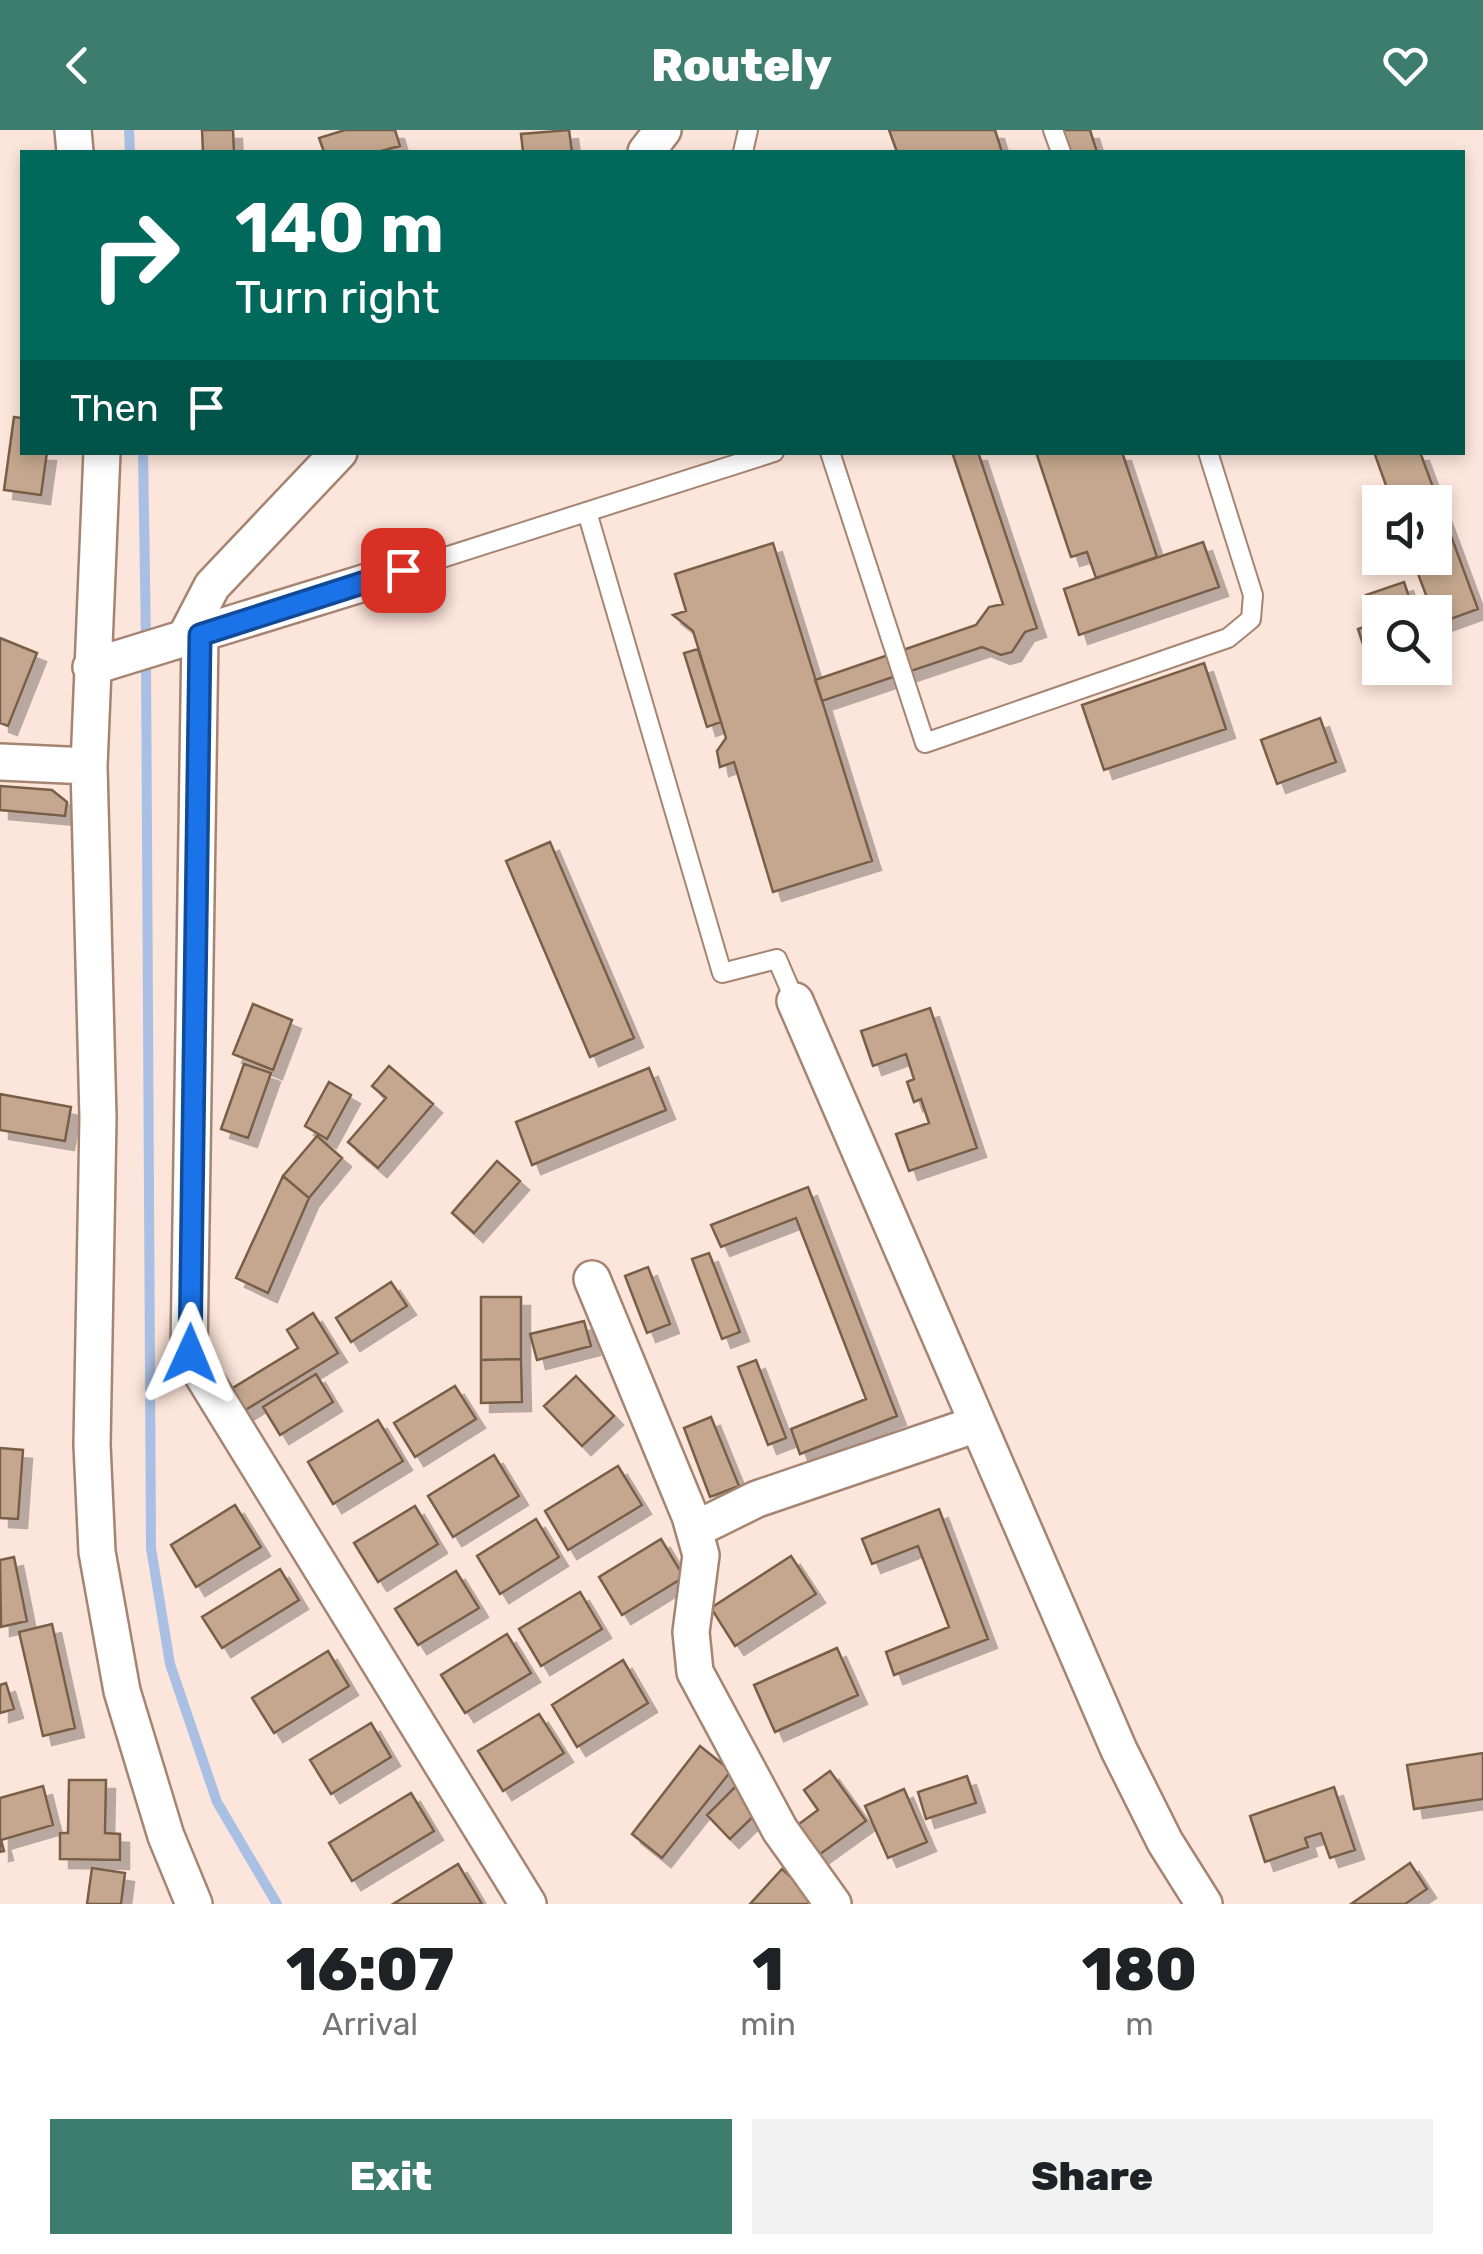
<!DOCTYPE html>
<html lang="en">
<head>
<meta charset="utf-8">
<style>
	body { margin:0; font-family:Rubik,sans-serif; background:#f2f2f2; color:#202124; height:100vh; display:flex; flex-direction:column; font-size:38px; white-space:nowrap }
	* { box-sizing:border-box; margin:0 }
	p { font-size:32px; color:#757577 }
	.icon { flex:none; width:55px; height:55px; fill:none; stroke:currentColor; stroke-width:2; stroke-linecap:round; stroke-linejoin:round }
	.map { position:relative; height:1774px; overflow:hidden }
	.panel { display:flex; flex-direction:column; background:#fff; flex:1 }
	.panel>* { flex:none }
	.top-card { position:absolute; left:20px; top:20px; width:1445px; height:305px; border-radius:0px; box-shadow:0 5px 15px #0003; background:#00695c; color:#fff; overflow:hidden }
	.controls { position:absolute; left:1362px; top:355px; display:grid; gap:20px }
	.controls a { display:grid; place-items:center; width:90px; height:90px; border-radius:0px; background:#fff; box-shadow:0 5px 15px #0003; font-size:50px }
	.pin { position:absolute; display:grid; place-items:center; width:85px; height:85px; color:#fff; margin:-42px; border-radius:20px; box-shadow:0 5px 15px #0006 }
	.me { position:absolute; width:110px; margin:-55px; rotate:1deg; stroke-linejoin:round; filter:drop-shadow(0 0 8px #0008) }
	.turn { display:flex; align-items:center; gap:35px; height:210px; padding:0 50px; font-size:45px }
	.turn .icon { width:130px; height:130px; stroke-width:2.5 }
	.turn b { display:block; font-size:70px; line-height:85px }
	.then { display:flex; align-items:center; height:95px; padding:0 50px; background:#0003; gap:20px; font-size:38px }
	.eta { display:flex; justify-content:space-evenly; align-items:center; height:170px; text-align:center }
	.eta b { font-size:60px; font-weight:800; line-height:70px }
	.cta { display:flex; gap:20px; margin-top:auto; padding:20px 50px }
	.cta a { flex:1; height:115px; border-radius:0px; background:#3c7d6e; color:#fff; font-size:40px; font-weight:800; line-height:115px; text-align:center }
	.cta a+a { background:#f2f2f2; color:#202124 }
	header { display:flex; justify-content:space-between; align-items:center; height:130px; padding:0 50px; background:#3c7d6e; color:#fff; font-size:45px; font-weight:800 }
	.map>svg:first-child { display:block }
	.lines { fill:none; stroke-linecap:round; stroke-linejoin:round }
	.stream { stroke:#aabfe4; stroke-width:10 }
	.building { fill:#c4a78e; stroke:#795e47; stroke-width:2.5; filter:url(#shadow) }
	.service-casing { stroke:#a68472; stroke-width:22 }
	.minor-casing { stroke:#a68472; stroke-width:40 }
	.service { stroke:#fff; stroke-width:18 }
	.minor { stroke:#fff; stroke-width:35 }
	.route-casing { stroke:#114b97; stroke-width:25 }
	.route { stroke:#1a73e8; stroke-width:18 }
</style>
</head>
<body>
<header><svg class="icon" aria-label="back" viewBox="0 0 24 24"><path d="M15 5l-7 7 7 7"/></svg>Routely<svg class="icon" aria-label="heart" viewBox="0 0 24 24"><path d="M12 20l-8-8c-3-5 5-10 8-4 3-6 11-1 8 4z"/></svg></header>
<div class="map">
<svg width="1483" height="1774" viewBox="0 0 1483 1774">
	<defs>
		<filter id="shadow"><feDropShadow dx="9" dy="9" stdDeviation="0" flood-color="#0004"/></filter>
	</defs>
	<rect width="100%" height="100%" fill="#fce5da"/>
	<g class="lines">
		<path class="stream" d="M129,0L130,22
			M143,322L146,511
			M146,528L151,1418L170,1534L217,1672L277,1774"/>
	</g>
	<path class="building" d="M202,0H233L234,22H203Z
		M345,0H395L400,16L377,22H324L319,8Z
		M569,0L572,22H523L521,4Z
		M889,0H995L1002,22H897Z
		M1062,0H1090L1097,22H1070Z
		M14,287L22,288V322H47L41,365L4,360Z
		M952,322H978L1037,498L1025,502L1012,522L1001,525L982,517L822,571L815,550L976,495L989,477L1003,474Z
		M1036,322H1122L1157,427L1096,448L1087,422L1071,427Z
		M1374,322H1420L1478,479L1437,494L1412,428H1435V372H1392Z
		M1203,412L1219,457L1079,505L1064,459Z
		M773,413L872,731L773,762L734,632L720,637L717,621L726,608L693,501L673,485L686,481L675,444Z
		M1404,452L1414,482H1380V529L1369,533L1358,499L1375,493L1366,465Z
		M0,508L37,523L8,596L0,593Z
		M698,519L721,592L707,597L684,523Z
		M1204,533L1226,599L1104,640L1082,575Z
		M1320,588L1336,632L1277,654L1261,610Z
		M0,656L52,660L67,672L65,686L0,680Z
		M550,712L634,908L590,927L506,731Z
		M253,874L292,890L273,940L233,924Z
		M930,878L977,1018L909,1041L896,1004L929,993L921,969L914,972L907,952L914,949L906,924L873,936L861,901Z
		M244,934L271,943L248,1008L221,999Z
		M389,936L433,974L378,1038L348,1012L386,968L372,956Z
		M649,938L666,980L532,1035L516,992Z
		M329,952L351,965L327,1009L305,996Z
		M0,964L71,977L65,1011L0,1000Z
		M317,1006L342,1028L309,1068L283,1046Z
		M497,1031L520,1051L474,1103L452,1083Z
		M283,1046L309,1068L268,1163L236,1148Z
		M808,1057L897,1286L800,1324L791,1299L866,1269L796,1088L721,1117L711,1095Z
		M709,1123L740,1202L722,1209L692,1129Z
		M648,1137L670,1194L647,1203L625,1146Z
		M391,1152L407,1176L351,1212L336,1188Z
		M481,1167H521V1229L481,1230Z
		M313,1183L338,1223L231,1289L218,1267L298,1218L287,1200Z
		M584,1191L591,1216L537,1230L530,1204Z
		M521,1229L522,1272L481,1273V1230Z
		M756,1230L786,1308L768,1315L738,1237Z
		M316,1244L333,1272L280,1305L263,1277Z
		M576,1246L614,1286L582,1316L544,1276Z
		M455,1256L476,1289L415,1327L394,1293Z
		M711,1287L739,1356L710,1367L684,1298Z
		M378,1290L403,1331L333,1374L308,1332Z
		M0,1318L23,1320L18,1389L0,1388Z
		M494,1325L519,1366L453,1407L428,1366Z
		M618,1336L642,1375L568,1420L545,1381Z
		M235,1375L261,1417L196,1457L171,1415Z
		M415,1376L438,1414L378,1452L354,1413Z
		M939,1379L988,1509L894,1545L886,1522L949,1497L918,1416L872,1434L862,1409Z
		M536,1389L559,1427L500,1464L477,1426Z
		M661,1409L684,1447L622,1485L599,1447Z
		M791,1426L816,1464L735,1516L711,1478Z
		M14,1427L27,1491L1,1497L0,1430Z
		M280,1439L299,1470L222,1518L202,1487Z
		M456,1441L479,1478L418,1515L395,1479Z
		M580,1462L602,1499L541,1536L519,1499Z
		M52,1494L75,1598L43,1606L19,1502Z
		M507,1504L531,1543L465,1583L441,1545Z
		M837,1518L858,1565L775,1602L754,1555Z
		M328,1521L349,1556L274,1603L252,1568Z
		M623,1530L648,1573L577,1617L552,1575Z
		M6,1553L14,1579L0,1583V1555Z
		M539,1584L564,1623L503,1661L478,1621Z
		M371,1593L391,1627L331,1664L310,1630Z
		M700,1616L731,1641L662,1728L632,1704Z
		M1483,1623V1669L1414,1679L1407,1635Z
		M830,1641L866,1691L809,1732L788,1702L818,1680L804,1660Z
		M967,1646L976,1673L926,1689L918,1662Z
		M69,1650H106L105,1703L120,1704V1730L60,1729V1703H68Z
		M43,1656L53,1695L1,1710L4,1721L0,1722V1668Z
		M735,1657L759,1681L730,1709L707,1685Z
		M1334,1657L1355,1720L1330,1728L1321,1703L1305,1708L1308,1717L1265,1732L1250,1686Z
		M904,1659L927,1712L888,1728L865,1676Z
		M411,1663L434,1701L352,1751L329,1713Z
		M1410,1733L1427,1759L1405,1774H1351Z
		M458,1734L482,1774H393Z
		M92,1738L125,1743L121,1774H87Z
		M782,1739L816,1770L812,1774H750Z"/>
	<g class="lines">
		<defs>
			<path id="service" d="M1053,0L1061,22
				M743,22L748,0
				M830,322L925,613L1228,508L1251,489L1253,465L1208,322
				M587,382L722,843L777,829L795,871
				M367,452L774,322"/>
			<path id="minor" d="M73,0L75,22
				M646,22L663,0
				M102,322L89,636L98,988L92,1315L97,1422L122,1561L166,1706L194,1774
				M200,505L189,1223L528,1774
				M184,510L212,456L339,322
				M91,537L367,452
				M0,632L89,636
				M795,871L1119,1620L1165,1712L1204,1774
				M592,1149L690,1386L701,1425L691,1502L695,1542L780,1700L833,1774
				M694,1400L757,1369L977,1294"/>
		</defs>
		<use href="#service" class="service-casing"/>
		<use href="#minor" class="minor-casing"/>
		<use href="#service" class="service"/>
		<use href="#minor" class="minor"/>
	</g>
	<g class="lines">
		<defs>
			<path id="route" d="M190,1224L200,505L403,440"/>
		</defs>
		<use href="#route" class="route-casing"/>
		<use href="#route" class="route"/>
	</g>
</svg>
<div class="controls">
<a><svg class="icon" aria-label="sound" viewBox="0 0 24 24"><path d="M4 9h4l5-4v14l-5-4H4zM17 9q2 3 0 6"/></svg></a>
<a><svg class="icon" aria-label="search" viewBox="0 0 24 24"><circle cx="10" cy="10" r="6"/><path d="M15 15l6 6"/></svg></a>
</div>
<div class="pin" style="left:403px;top:440px;background:#d93025"><svg class="icon" aria-label="arrive" viewBox="0 0 24 24"><path d="M6 21V4h12l-3 4 3 4H6"/></svg></div>
<svg class="me" style="left:190px;top:1224px" viewBox="-20 -20 40 40"><path d="M0-17L14 15 0 8-14 15z" fill="#1a73e8" stroke="#fff" stroke-width="4"/></svg>
<div class="top-card">
<div class="turn"><svg class="icon" aria-label="right" viewBox="0 0 24 24"><path d="M7 20v-9h11M14 6l5 5-5 5"/></svg><div><b>140 m</b>Turn right</div></div>
<div class="then">Then<svg class="icon" aria-label="arrive" viewBox="0 0 24 24"><path d="M6 21V4h12l-3 4 3 4H6"/></svg></div>
</div>
</div>
<section class="panel">
<div class="eta">
<div><b>16:07</b><p>Arrival</p></div>
<div><b>1</b><p>min</p></div>
<div><b>180</b><p>m</p></div>
</div>
<div class="cta"><a>Exit</a><a>Share</a></div>
</section>
</body>
</html>
